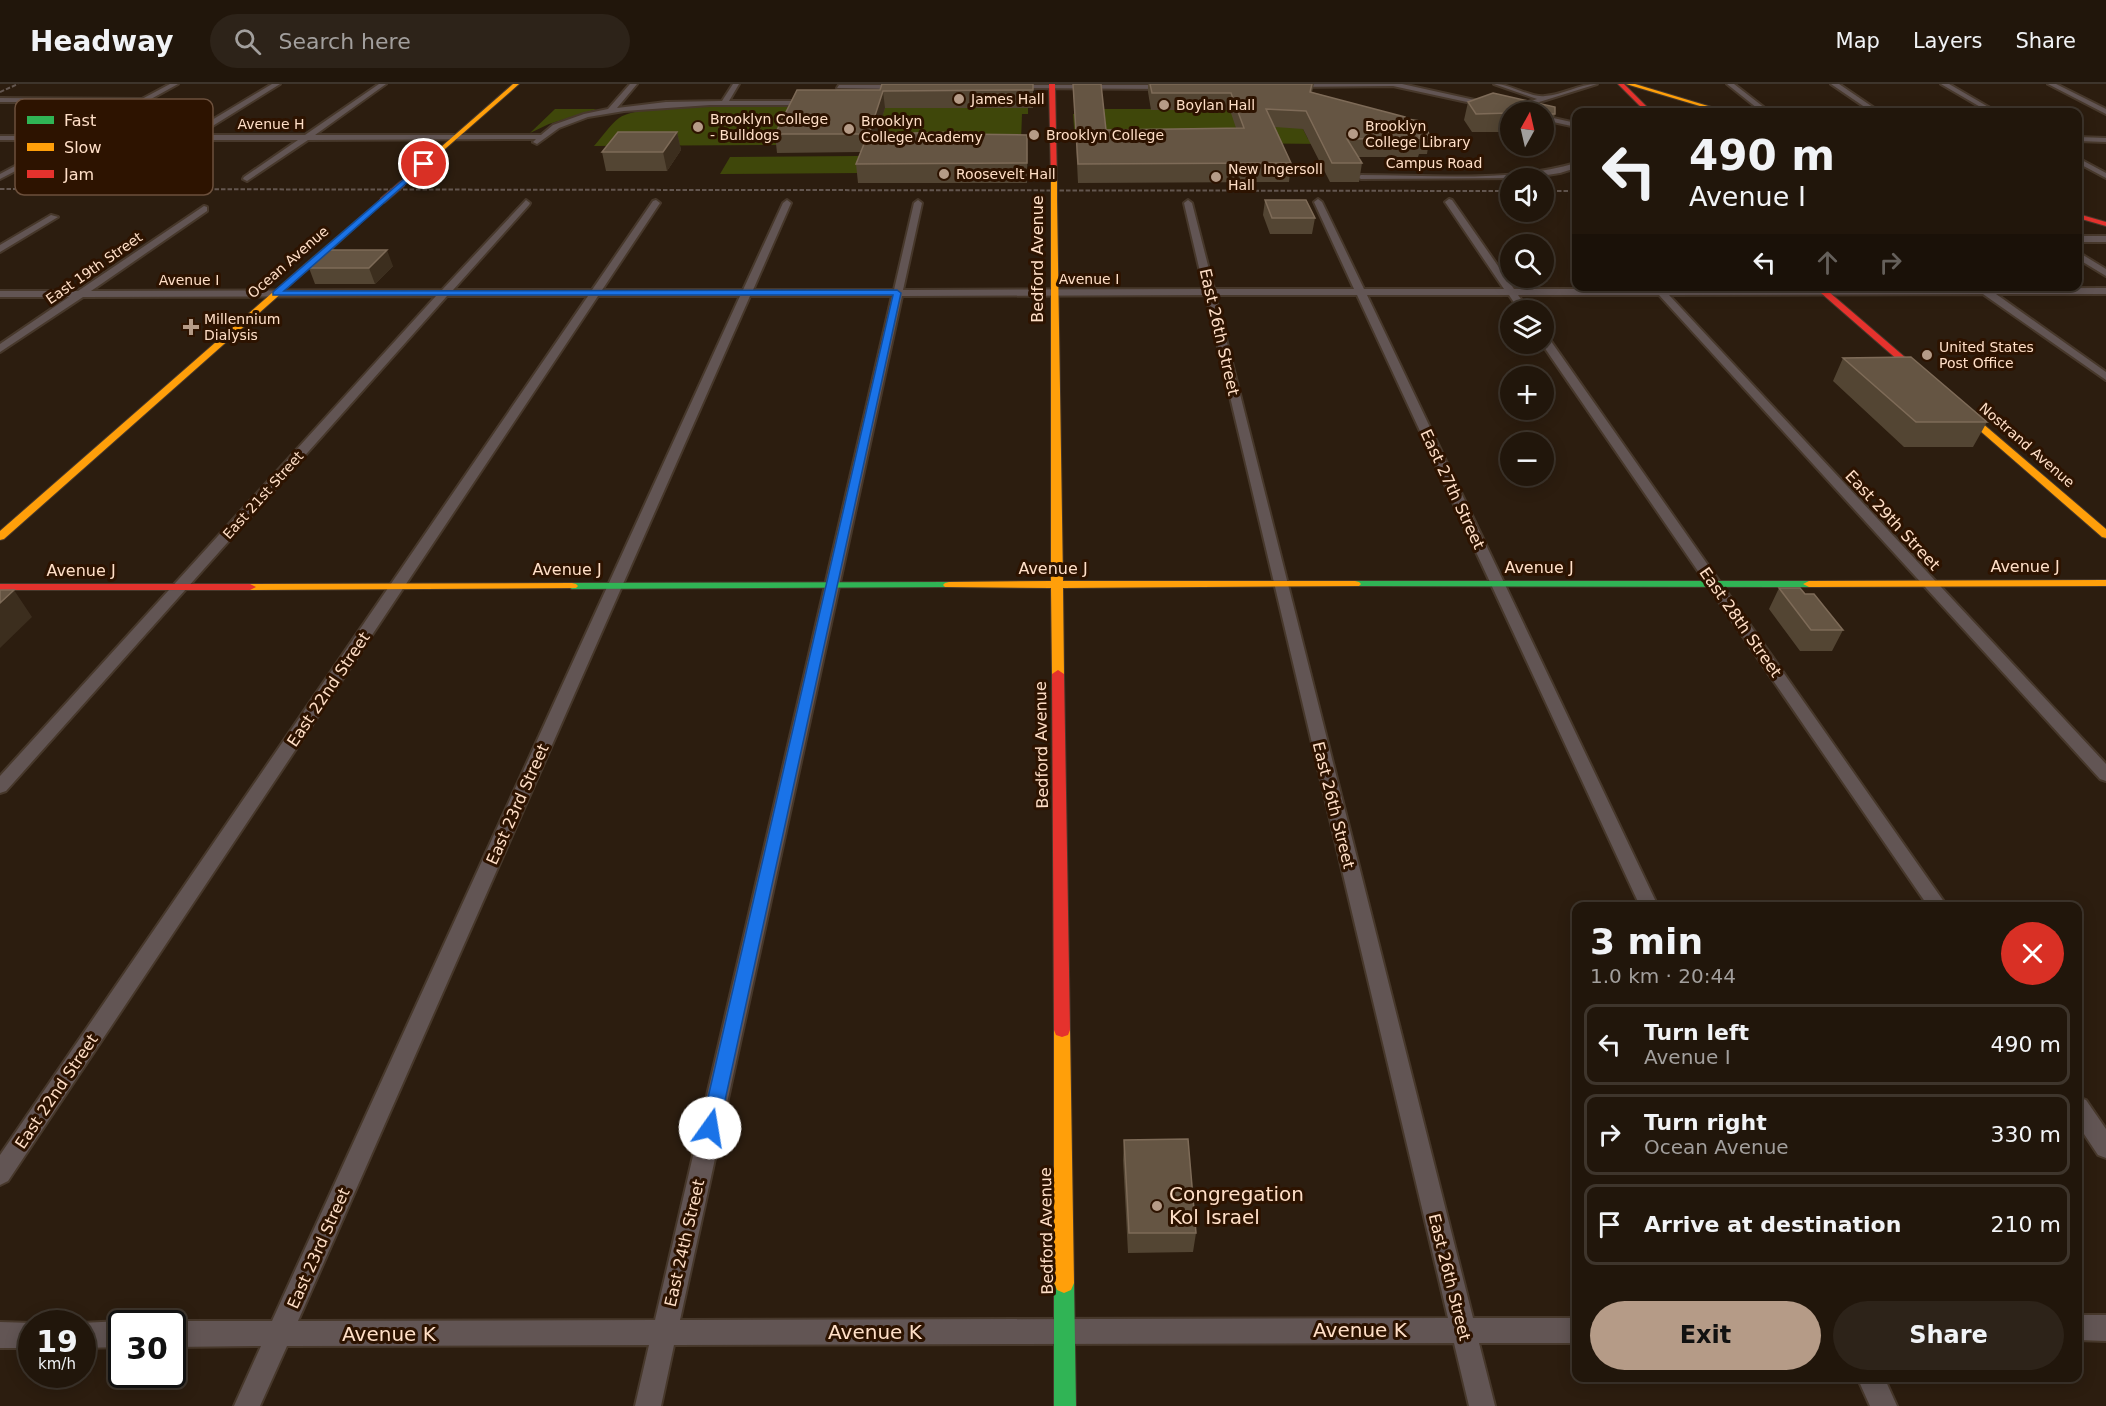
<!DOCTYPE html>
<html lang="en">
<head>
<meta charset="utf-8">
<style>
	body { margin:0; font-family:"DejaVu Sans",sans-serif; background:#2d2319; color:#f1f3f6; height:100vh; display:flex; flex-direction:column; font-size:22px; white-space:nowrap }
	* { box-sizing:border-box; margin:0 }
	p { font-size:20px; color:#a29f9d }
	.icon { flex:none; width:33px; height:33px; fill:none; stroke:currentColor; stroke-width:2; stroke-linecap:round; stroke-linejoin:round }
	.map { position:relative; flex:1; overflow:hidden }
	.side { position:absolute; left:1572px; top:818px; width:510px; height:480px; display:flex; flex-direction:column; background:#21160b; border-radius:12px; box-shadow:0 3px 15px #0003,0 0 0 2px #3e352c }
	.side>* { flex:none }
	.hud { position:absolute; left:1572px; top:24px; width:510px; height:183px; border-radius:12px; box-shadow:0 3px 15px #0003,0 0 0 2px #3e352c; background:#21160b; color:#f1f3f6; overflow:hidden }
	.needle { width:39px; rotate:8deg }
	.controls { position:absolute; left:1500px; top:18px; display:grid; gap:12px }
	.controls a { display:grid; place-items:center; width:54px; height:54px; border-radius:50%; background:#21160b; box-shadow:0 3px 15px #0003,0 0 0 2px #3e352c; font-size:30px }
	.speed { position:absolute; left:18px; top:1226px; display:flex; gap:12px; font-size:30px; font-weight:700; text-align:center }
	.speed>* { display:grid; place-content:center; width:78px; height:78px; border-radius:50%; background:#21160b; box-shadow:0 3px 15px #0003,0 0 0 2px #3e352c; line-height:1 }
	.speed small { font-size:15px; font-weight:400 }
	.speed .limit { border:3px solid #111; border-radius:9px; background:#fff; color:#111 }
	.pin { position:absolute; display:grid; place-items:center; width:51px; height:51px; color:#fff; margin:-26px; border:3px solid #fff; border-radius:50%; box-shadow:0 2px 6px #0007 }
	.me { position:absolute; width:66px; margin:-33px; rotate:13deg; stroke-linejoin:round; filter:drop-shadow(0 0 4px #0008) }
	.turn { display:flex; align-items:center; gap:21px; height:126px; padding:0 18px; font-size:27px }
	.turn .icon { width:78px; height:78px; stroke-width:2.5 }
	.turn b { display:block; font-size:42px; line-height:51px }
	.lanes { display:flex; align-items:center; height:57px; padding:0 18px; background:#0003; justify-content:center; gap:30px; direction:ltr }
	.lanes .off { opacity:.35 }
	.round { display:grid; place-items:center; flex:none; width:63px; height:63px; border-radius:32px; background:#2d2319 }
	.headline { display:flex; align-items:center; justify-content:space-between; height:102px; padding:0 18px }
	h1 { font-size:36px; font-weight:700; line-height:45px }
	.primary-button { display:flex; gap:12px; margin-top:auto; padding:12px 18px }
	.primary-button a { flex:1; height:69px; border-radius:36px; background:#b59b87; color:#111; font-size:24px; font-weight:700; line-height:69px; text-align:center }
	.primary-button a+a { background:#2d2319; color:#f1f3f6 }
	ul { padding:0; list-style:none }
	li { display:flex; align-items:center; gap:18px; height:81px; margin:0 12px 9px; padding:0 6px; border:3px solid #3e352c; border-radius:12px }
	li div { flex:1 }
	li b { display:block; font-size:22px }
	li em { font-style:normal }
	header { display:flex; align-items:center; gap:36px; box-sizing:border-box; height:84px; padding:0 30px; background:#21160b; border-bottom:2px solid #3e352c }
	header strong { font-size:28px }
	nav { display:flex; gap:33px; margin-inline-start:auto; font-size:21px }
	.search { width:420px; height:54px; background:#2d2319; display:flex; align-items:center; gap:15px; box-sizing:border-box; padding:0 21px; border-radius:33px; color:#a29f9d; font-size:22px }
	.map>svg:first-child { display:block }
	.green { fill:#3f470a }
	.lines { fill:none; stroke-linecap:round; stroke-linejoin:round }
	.street-casing { stroke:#47382b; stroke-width:4 }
	.fast-casing { stroke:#47382b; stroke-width:2 }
	.slow-casing { stroke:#47382b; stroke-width:2 }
	.jam-casing { stroke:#47382b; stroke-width:2 }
	.street { fill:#625554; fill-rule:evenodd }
	.fast { fill:#30b455; fill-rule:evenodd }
	.slow { fill:#ff9f0a; fill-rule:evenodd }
	.jam { fill:#e5322d; fill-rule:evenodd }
	.rail { stroke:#63564f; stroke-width:2; stroke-dasharray:4.5 2; stroke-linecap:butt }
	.slow-bridge-casing { stroke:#47382b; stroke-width:8; stroke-linecap:butt }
	.jam-bridge-casing { stroke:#47382b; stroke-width:8; stroke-linecap:butt }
	.slow-bridge { stroke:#ff9f0a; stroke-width:6 }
	.jam-bridge { stroke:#e5322d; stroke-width:6 }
	.wall { fill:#534533 }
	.shaded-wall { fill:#3c2e1e }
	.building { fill:#655543; stroke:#7e6b58; stroke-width:1.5 }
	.route { fill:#1a73e8; stroke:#114b97; stroke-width:1.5 }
	.poi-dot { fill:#b59b87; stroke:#2d1300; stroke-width:2 }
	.labels { text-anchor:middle; stroke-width:6; stroke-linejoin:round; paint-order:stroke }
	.far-poi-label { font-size:14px; fill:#ffdfc7; stroke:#2d1300; text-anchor:start }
	.far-street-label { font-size:14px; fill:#ffdfc7; stroke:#2d1300 }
	.street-label { font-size:16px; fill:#ffdfc7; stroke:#2d1300 }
	.near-poi-label { font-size:20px; fill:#ffdfc7; stroke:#2d1300; text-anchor:start }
	.near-street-label { font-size:20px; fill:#ffdfc7; stroke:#2d1300 }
	.key { fill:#2d1300; stroke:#6c503c; stroke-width:1.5 }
	.key-label { font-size:16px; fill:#ffdfc7 }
</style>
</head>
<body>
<header>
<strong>Headway</strong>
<div class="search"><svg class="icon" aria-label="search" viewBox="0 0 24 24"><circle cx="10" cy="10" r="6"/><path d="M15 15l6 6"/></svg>Search here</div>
<nav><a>Map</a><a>Layers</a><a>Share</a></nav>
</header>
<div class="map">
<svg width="2106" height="1322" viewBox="0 0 2106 1322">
	<rect width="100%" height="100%" fill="#2c1d0f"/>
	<path class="green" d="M799,23L781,61L594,62C602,53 610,41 619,34C642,17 765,23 799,23Z
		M876,24H1028V30H1022L1021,57L861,89L720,90L730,73L859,72L865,56H876L882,35H872Z
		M555,25H597L549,40L530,49Z
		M1102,25H1229L1231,30H1259L1303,45L1308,55L1330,60L1075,58L1073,30H1102Z"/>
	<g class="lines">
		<defs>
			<path id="street" d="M170,0H178L84,52L187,51L272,0H280L198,51H305L379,0H386L315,51H541L553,41L584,30L608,25L630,0H637L617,24L666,18L722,17L733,0H739L729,17H813L817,19L813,21H710L624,27L588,33L559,44L537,60L533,58L536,55L308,56L247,97L243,95L244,93L298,56H190L121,97H118V93L180,56H75L0,95V90L64,56H0V52H72L136,18H0V14L142,15Z
				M1290,0H1402L1511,24L1537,15L1494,0C1511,0 1530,14 1545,12C1563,11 1579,0 1597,0L1517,25L1523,28H1513L1393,2L1288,3Z
				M1727,0H1734L1770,28H1762Z
				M1831,0H1839L1880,28H1872Z
				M1941,0H1949L1997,28H1989Z
				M2048,0H2056L2106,25V30Z
				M839,1H902L905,3L902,5L837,4Z
				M1011,1H1169L1172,3L1169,5L1009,4Z
				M1544,32L1576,39V43L1544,36Z
				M2078,53L2106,54V58L2078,57Z
				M2078,74L2106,89V94L2078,79Z
				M1576,79V84L1560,89L1528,94L1361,95L1357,93L1361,91C1432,91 1507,99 1576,79Z
				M1318,115L1322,118L1364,205H1504L1445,118L1449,115L1452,116L1514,205H1653L1652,202L1664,205L2106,204V210H1996L2106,288V296L1983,210L1669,211L2106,680V697L2100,695L1659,211H1518L1529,226H1519L1509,211H1367L1658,822H1640L1357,211H1215L1473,1234H1576V1259H1479L1495,1322H1469L1454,1259L674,1261L661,1322H635L649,1261L287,1262L260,1322H234L261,1262L172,1263V1239H168L172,1237H272L740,212H598L8,1097L0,1101V1071L588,212H447L6,707L0,709V692L436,212L83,213L0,268V260L69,213H0V207H78L204,122L207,123V127L91,207L442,206L526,116L530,119L529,121L453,206H592L653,117L656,116L660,119L602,206H743L783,119L787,116L791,119L753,206H894L914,119L918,116L922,119L903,206L1204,205L1184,119L1188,116L1192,119L1214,205H1354L1314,118ZM1206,211L1448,1234L680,1236L902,212ZM750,212H892L655,1236L298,1237Z
				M51,131L58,133L0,168V161Z
				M2078,152H2106V158H2078Z
				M2078,168L2106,185V192L2078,175Z
				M1544,252L1548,253L1947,822H1928L1542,260Z
				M2078,1013L2086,1016L2106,1045V1074L2098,1071L2078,1041Z
				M2078,1231H2106V1257L2078,1256Z
				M122,1237L126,1239H122V1263L82,1264V1239H81Z
				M0,1238L33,1239H32V1264H0Z
				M1857,1293H1884L1897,1322H1870Z"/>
			<path id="fast" d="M380,116L385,117L310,185H304V181Z
				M1355,497H1809L1815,500L1809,503L1351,502L1349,500L1351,498Z
				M949,498L953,499L955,501L953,503L572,505L566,502L572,499Z
				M1064,1189L1071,1192L1074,1199L1076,1322H1054V1199L1057,1192Z"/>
			<path id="slow" d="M513,0H519L405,100H401V98Z
				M1626,0H1635L1728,28H1720Z
				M1054,114L1057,116L1063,497H1355L1359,498L1361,500L1359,502L1063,504L1064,590L1058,594L1052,590L1051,504L945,503L943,501L945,499L949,498L1051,497V116Z
				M304,181L311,183L4,455L0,456V447Z
				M1955,321H1961L2106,445V454L2102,453L1955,325Z
				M2106,496V502L1809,503L1803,500L1809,497Z
				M572,499L576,500L578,502L576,504L250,506L244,503L250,500Z
				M1062,939L1068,941L1070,946L1074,1199L1071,1206L1064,1209L1057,1206L1054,1199V946L1056,941Z"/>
			<path id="jam" d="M1049,0H1055L1057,98L1054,100L1051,98Z
				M1618,0H1624L1652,28H1646Z
				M2078,130L2106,138V142L2078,134Z
				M1813,202H1822L1928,293V297H1922Z
				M0,500H250L256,503L250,506H0Z
				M1058,586L1064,590L1070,946L1068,951L1062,953L1056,951L1054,946L1052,590Z"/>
		</defs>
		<use href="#street" class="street-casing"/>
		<use href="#fast" class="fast-casing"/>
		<use href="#slow" class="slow-casing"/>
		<use href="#jam" class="jam-casing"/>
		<use href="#street" class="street"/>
		<use href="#fast" class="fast"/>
		<use href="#slow" class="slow"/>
		<use href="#jam" class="jam"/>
		<path class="rail" d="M0,8L18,0
			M0,105L1510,107
			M1544,107H1576"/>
		<defs>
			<path id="slow-bridge" d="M1054,98V116"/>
			<path id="jam-bridge" d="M382,117L403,99"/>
		</defs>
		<use href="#slow-bridge" class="slow-bridge-casing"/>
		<use href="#jam-bridge" class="jam-bridge-casing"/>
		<use href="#slow-bridge" class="slow-bridge"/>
		<use href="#jam-bridge" class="jam-bridge"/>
	</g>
	<path class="wall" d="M1033,0V24H885L877,50L1027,51V99H858L856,80L861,68L777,69L775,50L880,6Z
		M1073,0H1101L1106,46L1236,44L1230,26H1151L1148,8V0H1314L1312,8L1407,35L1430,51L1427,70H1419L1418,73H1358L1362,79L1359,98H1330L1303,45L1275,43L1291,79L1289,98L1078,99Z
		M1468,18L1555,30L1550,48H1544V28H1510V48H1472L1464,36Z
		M677,48L681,66L667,87H606L602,68Z
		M1265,116L1315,134L1312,150H1270L1263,131Z
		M393,182L375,200H315L309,184Z
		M1843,274L1987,338L1973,363H1904L1833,297Z
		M1779,504L1805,510L1843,546L1832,567H1800L1769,525Z
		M1124,1056L1196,1149L1193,1168L1128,1169L1123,1076Z"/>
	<path class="shaded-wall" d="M883,7L885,24L871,68L869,50Z
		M677,48L681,66L667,87L663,68Z
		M1027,51L1028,69L1027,99Z
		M387,166L393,182L375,200L369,184Z
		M14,506L32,533L0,564V519Z"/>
	<path class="building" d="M882,0H1033V6L883,7L869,50H775L797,6H880Z
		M1073,0H1101L1106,46L1244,44L1231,9H1152L1150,0H1312L1310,8L1405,33L1407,35L1420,37L1430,51L1419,52L1422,54L1347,55L1362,79H1332L1306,27L1266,25L1291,79L1078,80Z
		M1493,9L1555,23V30H1544V28L1476,30L1468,18Z
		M618,48H677L663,68H602Z
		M959,48L958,50L1027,51V79L856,80L868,50Z
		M1265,116H1306L1315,134H1272Z
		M329,166H387L369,184H309Z
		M1911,273L1987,338H1916L1843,274Z
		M1779,504H1800L1805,510H1814L1843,546H1811Z
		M0,506H14L0,519Z
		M1188,1055L1196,1149H1129L1124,1056Z"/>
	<path class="route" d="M424,78L427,81L284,207L897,206L901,209L719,1044L717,1050L710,1052L704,1050L701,1044L893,211H273V208Z"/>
	<g class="poi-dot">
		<circle cx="959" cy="15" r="6"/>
		<circle cx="1164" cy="21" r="6"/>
		<circle cx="698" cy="43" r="6"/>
		<circle cx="849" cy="45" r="6"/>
		<circle cx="1353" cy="50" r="6"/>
		<circle cx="1034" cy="51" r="6"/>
		<circle cx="944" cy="90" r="6"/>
		<circle cx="1216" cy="93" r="6"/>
		<path d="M188 234h6v6h6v6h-6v6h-6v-6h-6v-6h6z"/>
		<circle cx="1927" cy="271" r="6"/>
		<circle cx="1157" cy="1122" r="6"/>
	</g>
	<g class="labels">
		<g class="far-poi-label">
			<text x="971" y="20">James Hall</text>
			<text x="1176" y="26">Boylan Hall</text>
			<text x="710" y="40">Brooklyn College<tspan x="710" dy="16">- Bulldogs</tspan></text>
			<text x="861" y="42">Brooklyn<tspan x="861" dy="16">College Academy</tspan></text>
			<text x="1365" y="47">Brooklyn<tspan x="1365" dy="16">College Library</tspan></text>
			<text x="1046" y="56">Brooklyn College</text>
			<text x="1228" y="90">New Ingersoll<tspan x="1228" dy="16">Hall</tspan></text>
			<text x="956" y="95">Roosevelt Hall</text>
			<text x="204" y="240">Millennium<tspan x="204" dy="16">Dialysis</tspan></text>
			<text x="1939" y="268">United States<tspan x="1939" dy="16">Post Office</tspan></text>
		</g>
		<g class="far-street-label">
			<text x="271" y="45">Avenue H</text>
			<text x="1434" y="84">Campus Road</text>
			<text transform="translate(288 178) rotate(-41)" y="5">Ocean Avenue</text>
			<text transform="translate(94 184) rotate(-35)" y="5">East 19th Street</text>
			<text x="1089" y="200">Avenue I</text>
			<text x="189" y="201">Avenue I</text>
			<text transform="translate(2027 361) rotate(41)" y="5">Nostrand Avenue</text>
			<text transform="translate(263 411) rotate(-48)" y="5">East 21st Street</text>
		</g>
		<g class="street-label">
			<text transform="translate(1037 175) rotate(-90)" y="6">Bedford Avenue</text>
			<text transform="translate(1220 248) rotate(77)" y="6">East 26th Street</text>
			<text transform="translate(1453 405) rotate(65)" y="6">East 27th Street</text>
			<text transform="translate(1893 436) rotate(47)" y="6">East 29th Street</text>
			<text x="2025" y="488">Avenue J</text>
			<text x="1539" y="489">Avenue J</text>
			<text x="1053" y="490">Avenue J</text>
			<text x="567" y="491">Avenue J</text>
			<text x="81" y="492">Avenue J</text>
			<text transform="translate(1741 538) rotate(55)" y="6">East 28th Street</text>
			<text transform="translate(328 605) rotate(-56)" y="6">East 22nd Street</text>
			<text transform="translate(1041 661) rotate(-91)" y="6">Bedford Avenue</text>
			<text transform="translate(517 720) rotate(-66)" y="6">East 23rd Street</text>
			<text transform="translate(1334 721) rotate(76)" y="6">East 26th Street</text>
			<text transform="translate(56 1007) rotate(-56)" y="6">East 22nd Street</text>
			<text transform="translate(1046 1147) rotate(-91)" y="6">Bedford Avenue</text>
			<text transform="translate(684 1159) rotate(-77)" y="6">East 24th Street</text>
			<text transform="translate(318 1164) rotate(-66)" y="6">East 23rd Street</text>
			<text transform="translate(1450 1193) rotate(76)" y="6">East 26th Street</text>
		</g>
		<g class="near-poi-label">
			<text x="1169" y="1117">Congregation<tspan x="1169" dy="23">Kol Israel</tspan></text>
		</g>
		<g class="near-street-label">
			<text x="1360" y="1253">Avenue K</text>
			<text x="875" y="1255">Avenue K</text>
			<text x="389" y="1257">Avenue K</text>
		</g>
	</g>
	<rect x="15" y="15" width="198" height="96" rx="9" class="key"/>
	<rect x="27" y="32" width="27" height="8" fill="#30b455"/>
	<rect x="27" y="59" width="27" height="8" fill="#ff9f0a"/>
	<rect x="27" y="86" width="27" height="8" fill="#e5322d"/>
	<g class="key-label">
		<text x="64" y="42">Fast</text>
		<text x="64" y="69">Slow</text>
		<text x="64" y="96">Jam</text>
	</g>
</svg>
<div class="controls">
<a><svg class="needle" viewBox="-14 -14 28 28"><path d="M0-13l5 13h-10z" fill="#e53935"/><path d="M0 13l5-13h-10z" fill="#a29f9d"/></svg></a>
<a><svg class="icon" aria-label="sound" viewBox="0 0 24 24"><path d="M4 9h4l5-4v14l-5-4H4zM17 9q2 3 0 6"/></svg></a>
<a><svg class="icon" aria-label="search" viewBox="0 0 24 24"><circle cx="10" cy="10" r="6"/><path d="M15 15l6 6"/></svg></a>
<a><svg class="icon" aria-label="layers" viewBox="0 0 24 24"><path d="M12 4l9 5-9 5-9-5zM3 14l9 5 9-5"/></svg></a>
<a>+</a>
<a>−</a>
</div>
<div class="speed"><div>19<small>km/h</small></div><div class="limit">30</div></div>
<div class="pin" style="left:424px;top:80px;background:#d93025"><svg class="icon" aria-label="arrive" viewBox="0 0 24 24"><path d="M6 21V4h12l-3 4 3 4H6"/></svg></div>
<svg class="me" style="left:710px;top:1044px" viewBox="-20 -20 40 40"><circle r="19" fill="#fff"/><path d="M0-13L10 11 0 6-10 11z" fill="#1a73e8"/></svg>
<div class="hud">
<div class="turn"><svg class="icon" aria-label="left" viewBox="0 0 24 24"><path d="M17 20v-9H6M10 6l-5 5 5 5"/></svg><div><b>490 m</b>Avenue I</div></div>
<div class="lanes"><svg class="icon" aria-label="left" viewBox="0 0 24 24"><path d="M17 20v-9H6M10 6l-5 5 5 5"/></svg><svg class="icon off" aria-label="ahead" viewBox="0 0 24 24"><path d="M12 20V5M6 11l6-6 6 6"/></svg><svg class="icon off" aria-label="right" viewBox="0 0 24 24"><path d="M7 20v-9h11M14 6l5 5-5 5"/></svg></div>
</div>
<section class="side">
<div class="headline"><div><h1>3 min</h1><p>1.0 km · 20:44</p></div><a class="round" style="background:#d93025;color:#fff"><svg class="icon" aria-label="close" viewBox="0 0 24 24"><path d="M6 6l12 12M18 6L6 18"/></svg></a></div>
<ul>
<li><svg class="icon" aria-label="left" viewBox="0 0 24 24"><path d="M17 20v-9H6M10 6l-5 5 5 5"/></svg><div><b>Turn left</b><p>Avenue I</p></div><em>490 m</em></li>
<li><svg class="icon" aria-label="right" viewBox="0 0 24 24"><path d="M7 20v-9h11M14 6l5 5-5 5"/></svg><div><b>Turn right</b><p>Ocean Avenue</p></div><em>330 m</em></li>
<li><svg class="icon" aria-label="arrive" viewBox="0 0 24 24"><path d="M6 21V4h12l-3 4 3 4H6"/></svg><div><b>Arrive at destination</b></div><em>210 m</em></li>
</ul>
<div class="primary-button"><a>Exit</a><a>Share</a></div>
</section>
</div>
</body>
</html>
